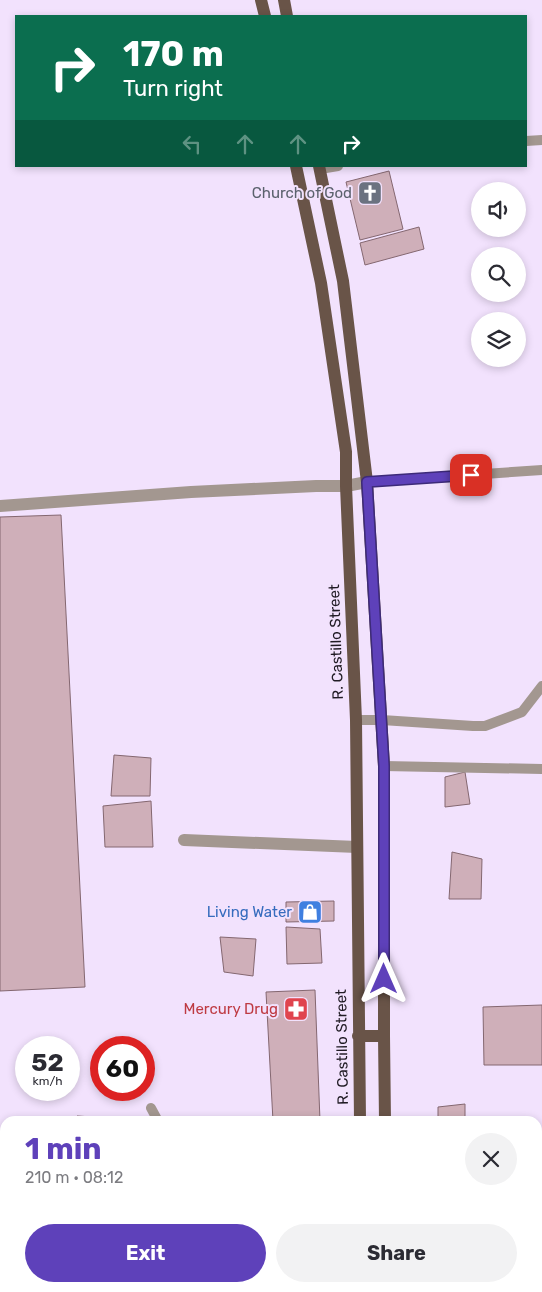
<!DOCTYPE html>
<html lang="en">
<head>
<meta charset="utf-8">
<style>
	body { margin:0; font-family:Rubik,sans-serif; background:#f2f2f3; color:#2b2b33; height:100vh; display:flex; flex-direction:column; font-size:19px; white-space:nowrap }
	* { box-sizing:border-box; margin:0 }
	p { font-size:16px; color:#7c7c81 }
	.icon { flex:none; width:28px; height:28px; fill:none; stroke:currentColor; stroke-width:2; stroke-linecap:round; stroke-linejoin:round }
	.map { position:relative; flex:1; overflow:hidden }
	.panel { position:absolute; left:0px; top:1116px; width:542px; height:176px; display:flex; flex-direction:column; background:#fff; border-radius:15px 15px 0 0; box-shadow:0 2px 8px #0003 }
	.panel>* { flex:none }
	.top-card { position:absolute; left:15px; top:15px; width:512px; height:152px; border-radius:0px; box-shadow:0 2px 8px #0003; background:#0b6e4f; color:#fff; overflow:hidden }
	.tools { position:absolute; left:471px; top:182px; display:grid; gap:10px }
	.tools a { display:grid; place-items:center; width:55px; height:55px; border-radius:50%; background:#fff; box-shadow:0 2px 8px #0003; font-size:25px }
	.speed { position:absolute; left:15px; top:1036px; display:flex; gap:10px; font-size:25px; font-weight:700; text-align:center }
	.speed>* { display:grid; place-content:center; width:65px; height:65px; border-radius:50%; background:#fff; box-shadow:0 2px 8px #0003; line-height:1 }
	.speed small { font-size:12px; font-weight:400 }
	.speed .limit { border:8px solid #d22; background:#fff; color:#111 }
	.pin { position:absolute; display:grid; place-items:center; width:42px; height:42px; color:#fff; margin:-21px; border-radius:10px; box-shadow:0 2px 8px #0006 }
	.me { position:absolute; width:55px; margin:-28px; rotate:0deg; stroke-linejoin:round; filter:drop-shadow(0 0 4px #0008) }
	.turn { display:flex; align-items:center; gap:18px; height:105px; padding:0 25px; font-size:22px }
	.turn .icon { width:65px; height:65px; stroke-width:2.5 }
	.turn b { display:block; font-size:35px; line-height:42px }
	.lanes { display:flex; align-items:center; height:48px; padding:0 25px; background:#0003; justify-content:center; gap:25px; direction:ltr }
	.lanes .off { opacity:.35 }
	.round { display:grid; place-items:center; flex:none; width:52px; height:52px; border-radius:26px; background:#f2f2f3 }
	.summary { display:flex; align-items:center; justify-content:space-between; height:85px; padding:0 25px }
	h1 { font-size:30px; font-weight:700; line-height:38px; color:#5e41ba }
	.cta { display:flex; gap:10px; margin-top:auto; padding:10px 25px }
	.cta a { flex:1; height:58px; border-radius:30px; background:#5e41ba; color:#fff; font-size:20px; font-weight:700; line-height:58px; text-align:center }
	.cta a+a { background:#f2f2f3; color:#2b2b33 }
	.map>svg:first-child { display:block }
	.building { fill:#cfafb9; stroke:#846770 }
	.lines { fill:none; stroke-linecap:round; stroke-linejoin:round }
	.lane { stroke:#a39790; stroke-width:10 }
	.street { stroke:#a39790; stroke-width:12 }
	.primary { stroke:#695448; stroke-width:12 }
	.route-casing { stroke:#3d2a79; stroke-width:12 }
	.route { stroke:#5e41ba; stroke-width:9 }
	.labels { text-anchor:middle; stroke-width:4; stroke-linejoin:round; paint-order:stroke }
	.worship-label { font-size:15px; fill:#5b616d; stroke:#f2e2fd; text-anchor:end }
	.street-label { font-size:15px; fill:#201b24; stroke:#f2e2fd }
	.shop-label { font-size:15px; fill:#366cbe; stroke:#f2e2fd; text-anchor:end }
	.health-label { font-size:15px; fill:#be3a42; stroke:#f2e2fd; text-anchor:end }
</style>
</head>
<body>
<div class="map">
<svg width="542" height="1292" viewBox="0 0 542 1292">
	<rect width="100%" height="100%" fill="#f2e2fd"/>
	<path class="building" d="M389,171L403,229L360,240L346,182Z
		M419,227L424,249L365,265L360,243Z
		M61,515L85,987L0,991V517Z
		M114,755L151,758L150,796H111Z
		M465,772L470,804L445,807V777Z
		M151,801L153,847H105L103,806Z
		M452,852L482,859L481,899H449Z
		M334,901V921L286,922V902Z
		M286,927L320,929L322,963L287,964Z
		M220,937L256,939L253,976L224,972Z
		M315,990L320,1121H273L266,992Z
		M542,1005V1065H484L483,1007Z
		M465,1104V1121H438V1107Z
		M77,1116L123,1119V1121H76Z
		M538,1249H542V1292H485V1288H538Z
		M61,1288H136L135,1292H60Z
		M314,1288H342V1292H313Z"/>
	<g class="lines">
		<path class="lane" d="M526,141L542,140
			M320,169L338,166
			M367,482L542,470
			M356,720H382L473,726H485L522,712L542,686
			M384,766L542,769
			M151,1108L158,1121"/>
		<path class="street" d="M0,506L191,492L316,486H346L367,482
			M184,840L357,847
			M538,1229H542"/>
		<path class="primary" d="M261,0L265,16
			M284,0L287,16
			M296,166L321,283L346,452V486L356,720L360,1121
			M319,166L343,281L367,482L384,766V1036L385,1121
			M358,1036H384
			M362,1288V1292
			M388,1288V1292"/>
	</g>
	<g class="lines">
		<defs>
			<path id="route" d="M384,979V766L367,482L471,475"/>
		</defs>
		<use href="#route" class="route-casing"/>
		<use href="#route" class="route"/>
	</g>
	<defs>
		<symbol id="church-square" viewBox="-11 -11 22 22"><rect x="-9" y="-9" width="18" height="18" rx="4" fill="#6b7280" stroke="#f2e2fd"/><path d="M-1.2-6h2.4v3.5h3.3v2.4h-3.3V6h-2.4V-.1h-3.3v-2.4h3.3Z" fill="#fff"/></symbol>
		<symbol id="shop-square" viewBox="-11 -11 22 22"><rect x="-9" y="-9" width="18" height="18" rx="4" fill="#3f7fe0" stroke="#f2e2fd"/><path d="M-5-2.5h2.3a2.7 3.5 0 0 1 5.4 0H5L5.5 6h-11ZM-1.5-2.5h3a1.5 2.3 0 0 0-3 0Z" fill="#fff"/></symbol>
		<symbol id="pharmacy-square" viewBox="-11 -11 22 22"><rect x="-9" y="-9" width="18" height="18" rx="4" fill="#e0444e" stroke="#f2e2fd"/><path d="M-2-6h4v4h4v4h-4v4h-4v-4h-4v-4h4Z" fill="#fff"/></symbol>
	</defs>
	<g fill-rule="evenodd">
		<use href="#church-square" x="356" y="179" width="28" height="28"/>
		<use href="#shop-square" x="296" y="898" width="28" height="28"/>
		<use href="#pharmacy-square" x="282" y="995" width="28" height="28"/>
	</g>
	<g class="labels">
		<g class="worship-label">
			<text x="352" y="198">Church of God</text>
		</g>
		<g class="street-label">
			<text transform="translate(336 642) rotate(-92)" y="5">R. Castillo Street</text>
			<text transform="translate(342 1047) rotate(-91)" y="5">R. Castillo Street</text>
		</g>
		<g class="shop-label">
			<text x="292" y="917">Living Water</text>
		</g>
		<g class="health-label">
			<text x="278" y="1014">Mercury Drug</text>
		</g>
	</g>
</svg>
<div class="tools">
<a><svg class="icon" aria-label="sound" viewBox="0 0 24 24"><path d="M4 9h4l5-4v14l-5-4H4zM17 9q2 3 0 6"/></svg></a>
<a><svg class="icon" aria-label="search" viewBox="0 0 24 24"><circle cx="10" cy="10" r="6"/><path d="M15 15l6 6"/></svg></a>
<a><svg class="icon" aria-label="layers" viewBox="0 0 24 24"><path d="M12 4l9 5-9 5-9-5zM3 14l9 5 9-5"/></svg></a>
</div>
<div class="speed"><div>52<small>km/h</small></div><div class="limit">60</div></div>
<div class="pin" style="left:471px;top:475px;background:#d93025"><svg class="icon" aria-label="arrive" viewBox="0 0 24 24"><path d="M6 21V4h12l-3 4 3 4H6"/></svg></div>
<svg class="me" style="left:384px;top:979px" viewBox="-20 -20 40 40"><path d="M0-17L14 15 0 8-14 15z" fill="#5e41ba" stroke="#fff" stroke-width="4"/></svg>
<div class="top-card">
<div class="turn"><svg class="icon" aria-label="right" viewBox="0 0 24 24"><path d="M7 20v-9h11M14 6l5 5-5 5"/></svg><div><b>170 m</b>Turn right</div></div>
<div class="lanes"><svg class="icon off" aria-label="left" viewBox="0 0 24 24"><path d="M17 20v-9H6M10 6l-5 5 5 5"/></svg><svg class="icon off" aria-label="ahead" viewBox="0 0 24 24"><path d="M12 20V5M6 11l6-6 6 6"/></svg><svg class="icon off" aria-label="ahead" viewBox="0 0 24 24"><path d="M12 20V5M6 11l6-6 6 6"/></svg><svg class="icon" aria-label="right" viewBox="0 0 24 24"><path d="M7 20v-9h11M14 6l5 5-5 5"/></svg></div>
</div>
<section class="panel">
<div class="summary"><div><h1>1 min</h1><p>210 m · 08:12</p></div><a class="round"><svg class="icon" aria-label="close" viewBox="0 0 24 24"><path d="M6 6l12 12M18 6L6 18"/></svg></a></div>
<div class="cta"><a>Exit</a><a>Share</a></div>
</section>
</div>
</body>
</html>
